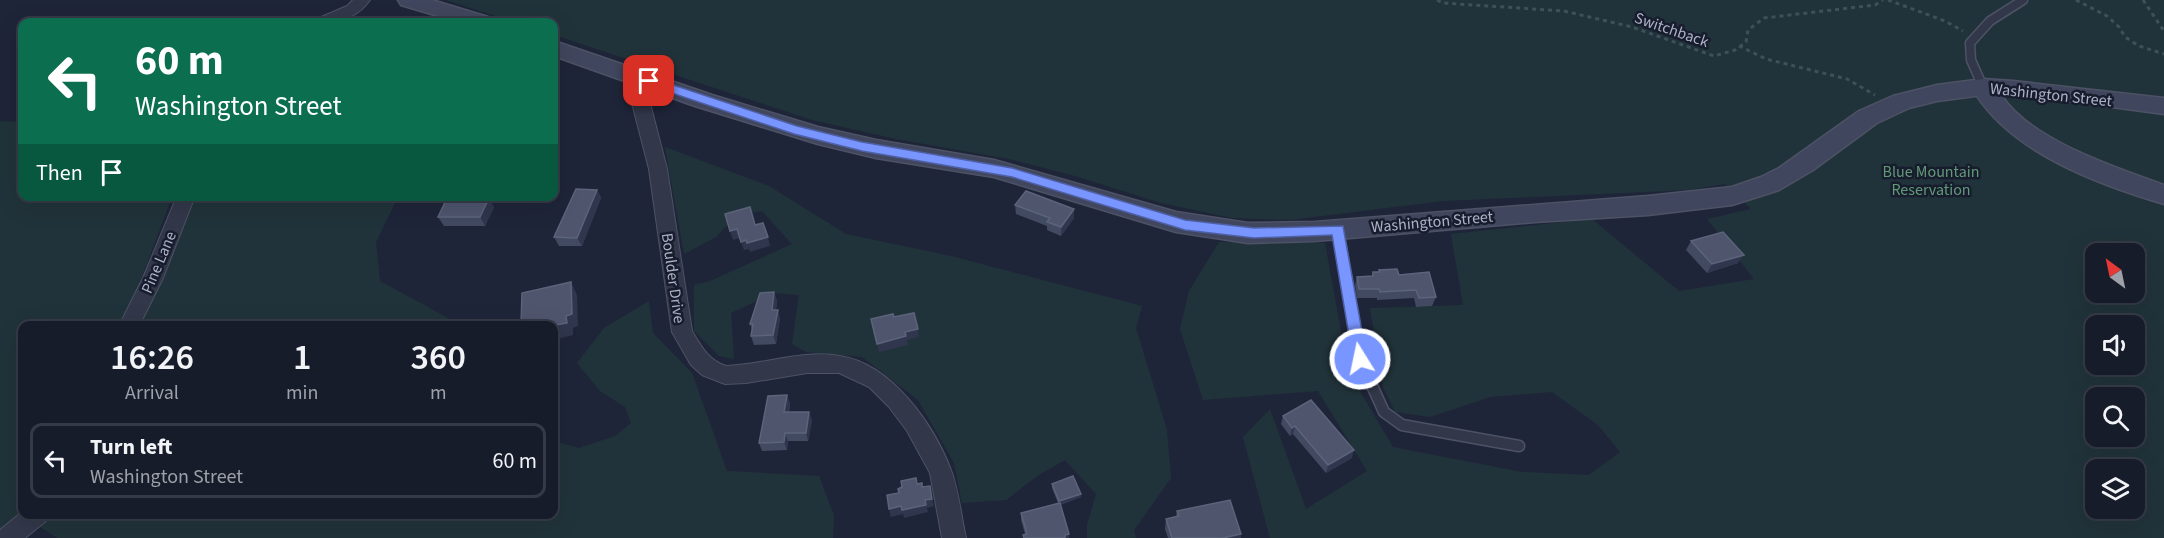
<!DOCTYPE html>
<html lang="en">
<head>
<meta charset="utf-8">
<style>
	body { margin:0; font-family:"Source Sans 3",sans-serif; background:#202533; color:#f1f3f6; height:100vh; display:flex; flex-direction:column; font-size:22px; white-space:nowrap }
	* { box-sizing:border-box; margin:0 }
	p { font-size:20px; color:#9ea1a9 }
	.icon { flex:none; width:33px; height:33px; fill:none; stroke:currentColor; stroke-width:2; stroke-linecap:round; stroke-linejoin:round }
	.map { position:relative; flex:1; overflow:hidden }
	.drawer { position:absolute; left:18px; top:321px; width:540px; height:198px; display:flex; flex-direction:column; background:#171c2b; border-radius:12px; box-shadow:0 6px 24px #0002,0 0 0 2px #363a47 }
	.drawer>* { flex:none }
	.top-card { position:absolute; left:18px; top:18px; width:540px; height:183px; border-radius:12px; box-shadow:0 6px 24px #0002,0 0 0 2px #363a47; background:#0b6e4f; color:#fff; overflow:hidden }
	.needle { width:39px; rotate:327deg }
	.fabs { position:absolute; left:2085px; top:243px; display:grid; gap:12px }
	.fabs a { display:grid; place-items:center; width:60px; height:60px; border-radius:12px; background:#171c2b; box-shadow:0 6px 24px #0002,0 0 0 2px #363a47; font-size:30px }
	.pin { position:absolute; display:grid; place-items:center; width:51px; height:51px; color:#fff; margin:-26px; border-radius:12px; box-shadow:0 3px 9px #0006 }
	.me { position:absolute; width:66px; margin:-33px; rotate:350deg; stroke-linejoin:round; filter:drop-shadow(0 0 4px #0008) }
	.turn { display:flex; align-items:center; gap:21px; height:126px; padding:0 18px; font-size:27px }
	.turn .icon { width:78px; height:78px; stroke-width:2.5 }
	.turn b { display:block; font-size:42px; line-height:51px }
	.then { display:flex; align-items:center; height:57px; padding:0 18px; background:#0003; gap:12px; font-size:22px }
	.eta { display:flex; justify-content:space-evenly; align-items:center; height:102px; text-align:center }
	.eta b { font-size:36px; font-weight:600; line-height:42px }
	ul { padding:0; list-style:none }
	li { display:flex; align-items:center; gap:18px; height:75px; margin:0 12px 9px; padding:0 6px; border:3px solid #363a47; border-radius:12px }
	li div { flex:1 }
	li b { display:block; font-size:22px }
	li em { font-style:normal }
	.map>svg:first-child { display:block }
	.green { fill:#21333a; fill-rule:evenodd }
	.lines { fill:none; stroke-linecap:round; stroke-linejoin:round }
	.lane-far1-casing { stroke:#4d5265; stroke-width:11 }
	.lane-casing { stroke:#4d5265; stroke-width:13 }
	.street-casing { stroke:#4d5265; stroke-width:2 }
	.secondary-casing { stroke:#4d5265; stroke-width:3 }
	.path { stroke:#3e5058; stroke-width:3; stroke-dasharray:4 4; stroke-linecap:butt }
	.lane-far1 { stroke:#32384a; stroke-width:8 }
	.lane { stroke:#32384a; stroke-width:10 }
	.street { fill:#32384a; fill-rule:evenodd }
	.secondary { fill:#40465d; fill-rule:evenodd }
	.wall { fill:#424a62 }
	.shaded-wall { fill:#2f364d }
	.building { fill:#4e556d; stroke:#5c647b; stroke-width:1.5 }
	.route { fill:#7995ff; stroke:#4f61a6; stroke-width:1.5 }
	.labels { text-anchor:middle; stroke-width:5; stroke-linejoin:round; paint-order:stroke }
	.street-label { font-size:16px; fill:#adb2c7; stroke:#181d2e }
	.park-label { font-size:16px; fill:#629978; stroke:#181d2e }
</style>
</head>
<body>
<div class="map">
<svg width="2164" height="538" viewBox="0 0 2164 538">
	<rect width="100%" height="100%" fill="#1f2539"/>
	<path class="green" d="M446,0H2164V538H1270L1243,437L1270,409L1306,509L1367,471L1318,391L1203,400L1180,329L1189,291L1219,242L1325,243L1348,371L1393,447L1522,472L1589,475L1620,452L1598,425L1552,392L1490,397L1430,417L1395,412L1383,387L1370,308L1463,305L1451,234L1592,219L1679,291L1754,279L1707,219L1751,209L1725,184L1689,190L1443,201L1290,220L1232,218L1161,203L1075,176L1009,159L896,139L812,120L554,35V22H514ZM2096,254H2134V292H2096ZM2096,326H2134V364H2096ZM2096,398H2134V436H2096ZM2096,470H2134V508H2096Z
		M0,121L22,122V196L172,197L137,290L118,325L22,326V514L0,534Z
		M665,147L769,186L846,234L951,256L1142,306L1136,328L1167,430L1171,478L1134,530L1136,538H1087V525L1096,494L1065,460L1037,476L1006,500L962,503L954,463L918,400L862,357L806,352L792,344L799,295L774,293L731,313L734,359L719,356L694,331V285L710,281L792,244L762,211L737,215L716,237L684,254Z
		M195,196L398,197L376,242L380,281L461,325L137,326Z
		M649,301L653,333L692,373L727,471L819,476L834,515L833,538H57L40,527L52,514H554V441L579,448L615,436L631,423L625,407L600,391L577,363L604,328Z"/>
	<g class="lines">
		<defs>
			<path id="lane-far1" d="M1983,87L1971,60L1970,43L1990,21L2023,0
				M1338,230L1340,244"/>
			<path id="lane" d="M1340,242L1360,359L1384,412L1402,425L1519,446"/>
			<path id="street" d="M353,0H370C357,18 338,24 317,22L319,18L347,6Z
				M649,75L655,77L657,81L651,92L650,103L667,169L692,331C701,346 708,360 726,366C763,365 803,349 840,356C892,364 934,425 951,470C959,491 961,516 966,538H942L930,473L907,431L889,407L869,387L839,373H807L746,383L725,384L702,375L691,365L672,332L649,169L632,103L633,92L643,77Z
				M177,196H195L163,278L139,326H119L143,278Z
				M22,512V514H49L46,521L25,538H0V530Z"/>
			<path id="secondary" d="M398,0H432L488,17L491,22H458L401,5Z
				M554,41L712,95L818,127L876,140L994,160L1176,212L1248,223L1315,222L1648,196L1732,187L1761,177L1779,168L1859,111L1893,96L1937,85L1983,79L2013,81L2164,98V114L2052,99L2002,96C2032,141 2115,167 2164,185V204C2100,185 2015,154 1977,96H1975L1937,101L1909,108L1877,123L1813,170L1779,190L1732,205L1648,215L1535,222L1315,241L1248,243L1176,232L994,177L876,158L818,144L695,106L554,56Z"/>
		</defs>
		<use href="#lane-far1" class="lane-far1-casing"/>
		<use href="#lane" class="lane-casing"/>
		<use href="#street" class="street-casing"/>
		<use href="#secondary" class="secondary-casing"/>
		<path class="path" d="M1437,0L1443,3L1564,11L1632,27L1714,56L1735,50L1746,42L1748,30L1764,18L1875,5L1883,0
			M1888,0L1945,21L1963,31
			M2076,0L2107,16L2119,27L2125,37L2139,46L2164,54
			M2143,0L2164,31
			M1739,46L1766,59L1847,79L1875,95"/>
		<use href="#lane-far1" class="lane-far1"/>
		<use href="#lane" class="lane"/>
		<use href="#street" class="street"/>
		<use href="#secondary" class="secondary"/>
	</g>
	<path class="wall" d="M597,190L601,198L582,246H559L554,237Z
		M481,198L494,207L485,226H444L438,217Z
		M1015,205L1074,209V218L1061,236L1047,230V226L1016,214Z
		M1691,241L1738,263L1707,273L1686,250Z
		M1379,270L1399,275L1436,297L1432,306L1416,307L1414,298L1377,300V298H1357L1355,285L1357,277L1372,276L1373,272H1378Z
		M774,292L777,301L776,310L780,318L776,344L754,345L751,336L752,329L750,324Z
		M787,395L790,404L789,412L812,420L808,441H788L787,450L762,451L759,443Z
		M1283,416L1352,458L1326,473L1293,434L1290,436L1281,424Z
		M1052,484L1081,497L1060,505L1069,534V538H1024L1023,535L1025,534L1021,520V513L1058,503L1052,488Z
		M1177,511L1241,534V538H1168L1165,529L1166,519L1176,516Z"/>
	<path class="shaded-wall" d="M597,190L601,198L582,246L577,238Z
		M489,198L494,207L485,226L480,217Z
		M1074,209V218L1061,236V227Z
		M737,229L740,238L733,240L730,231Z
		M768,237L770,246L750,252L749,249L744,250L741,242L746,240Z
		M1744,255L1738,263L1707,273L1712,264Z
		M571,282L577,295L578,326L573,328V335L557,339L554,333V326L566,316Z
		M774,292L777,301L775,318L772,310Z
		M778,310L780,318L776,344L773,335Z
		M550,320L553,326H528Z
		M918,329L919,337L907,340L908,345L879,352L877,344L905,332Z
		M787,395L790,404L787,420L784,412Z
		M809,412L812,420L808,441L806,433Z
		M1295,426L1293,434L1290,436L1292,428Z
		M785,433L788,441L787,450L784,442Z
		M1354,450L1352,458L1326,473L1328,465Z
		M1081,494V497L1059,505V501Z
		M932,499L934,506L927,508L928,512L904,518L903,514L891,517L889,509Z
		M1069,534V538H1065V535Z
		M1241,534V538H1223Z"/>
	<path class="building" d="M576,189L597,190L577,238L554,237Z
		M1026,191L1074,209L1061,227L1047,222L1050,218L1015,205Z
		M469,196H480L479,198H489L480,217H438L447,198Z
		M750,207L755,225L763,223L768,237L747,243L746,240L741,242L737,229L730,231L725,214Z
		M1723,232L1744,255L1712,264L1691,241Z
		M1397,269L1399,275L1429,272L1436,297L1419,298L1416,290L1380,292L1379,289H1359L1357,277L1373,276V272H1380L1379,270Z
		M571,282L572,314L566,316L567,323L550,326V320L528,326H521L522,293Z
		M774,292L772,310H778L773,335L751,336L753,324H750L760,293Z
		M914,313L918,329L905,332L906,336L877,344L871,319L893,314L894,317Z
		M787,395L784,412H809L806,433H785L784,442L759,443L768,396Z
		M1311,400L1354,450L1328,465L1295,426L1292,428L1283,416Z
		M1073,476L1081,494L1059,501L1052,484Z
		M916,478L917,484L922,483V487L930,486L932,499L925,500L926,505L902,510L901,506L889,509L887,495L899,493L898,489L902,487L901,481Z
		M1230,500L1241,534L1223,538H1172L1166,519L1179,516L1177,511Z
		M1060,503L1069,534L1065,535V538H1024L1023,535L1027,534L1021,513Z"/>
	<path class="route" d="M649,77L797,126L862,142L1012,168L1185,220L1254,228L1343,226L1367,359L1365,363H1355L1353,359L1332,235L1254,238L1185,230L1012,177L862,151L794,134L645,84V79Z"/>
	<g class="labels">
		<g class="street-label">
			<text transform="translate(1672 29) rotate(19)" y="6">Switchback</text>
			<text transform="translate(2051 94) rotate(6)" y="6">Washington Street</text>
			<text transform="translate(1432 221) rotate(-5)" y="6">Washington Street</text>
			<text transform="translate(158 262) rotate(-67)" y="6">Pine Lane</text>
			<text transform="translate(674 278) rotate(82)" y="6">Boulder Drive</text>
		</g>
		<g class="park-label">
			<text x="1931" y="177">Blue Mountain<tspan x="1931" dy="18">Reservation</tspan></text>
		</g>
	</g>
</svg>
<div class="fabs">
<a><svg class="needle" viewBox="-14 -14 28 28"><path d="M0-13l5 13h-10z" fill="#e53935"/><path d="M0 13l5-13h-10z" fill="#9ea1a9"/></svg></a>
<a><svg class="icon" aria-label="sound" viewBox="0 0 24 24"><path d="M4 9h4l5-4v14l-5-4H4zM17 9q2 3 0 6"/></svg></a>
<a><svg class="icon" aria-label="search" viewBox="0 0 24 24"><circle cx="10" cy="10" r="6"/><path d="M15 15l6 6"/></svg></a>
<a><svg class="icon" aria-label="layers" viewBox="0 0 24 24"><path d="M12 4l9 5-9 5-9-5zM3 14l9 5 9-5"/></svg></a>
</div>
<div class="pin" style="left:649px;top:81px;background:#d93025"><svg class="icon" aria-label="arrive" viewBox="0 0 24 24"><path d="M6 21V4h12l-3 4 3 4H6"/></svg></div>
<svg class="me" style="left:1360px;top:359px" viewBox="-20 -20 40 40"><circle r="17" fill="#7995ff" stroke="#fff" stroke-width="3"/><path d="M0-11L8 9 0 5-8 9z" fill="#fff"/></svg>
<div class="top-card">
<div class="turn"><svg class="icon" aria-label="left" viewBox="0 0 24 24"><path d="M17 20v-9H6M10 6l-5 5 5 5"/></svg><div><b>60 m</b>Washington Street</div></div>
<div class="then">Then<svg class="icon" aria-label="arrive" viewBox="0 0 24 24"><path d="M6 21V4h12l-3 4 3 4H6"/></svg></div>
</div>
<section class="drawer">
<div class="eta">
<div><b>16:26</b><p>Arrival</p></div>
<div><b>1</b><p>min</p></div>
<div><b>360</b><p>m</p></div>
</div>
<ul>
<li><svg class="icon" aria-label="left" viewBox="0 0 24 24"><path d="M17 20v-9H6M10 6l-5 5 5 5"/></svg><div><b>Turn left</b><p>Washington Street</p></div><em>60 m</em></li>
</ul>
</section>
</div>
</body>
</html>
